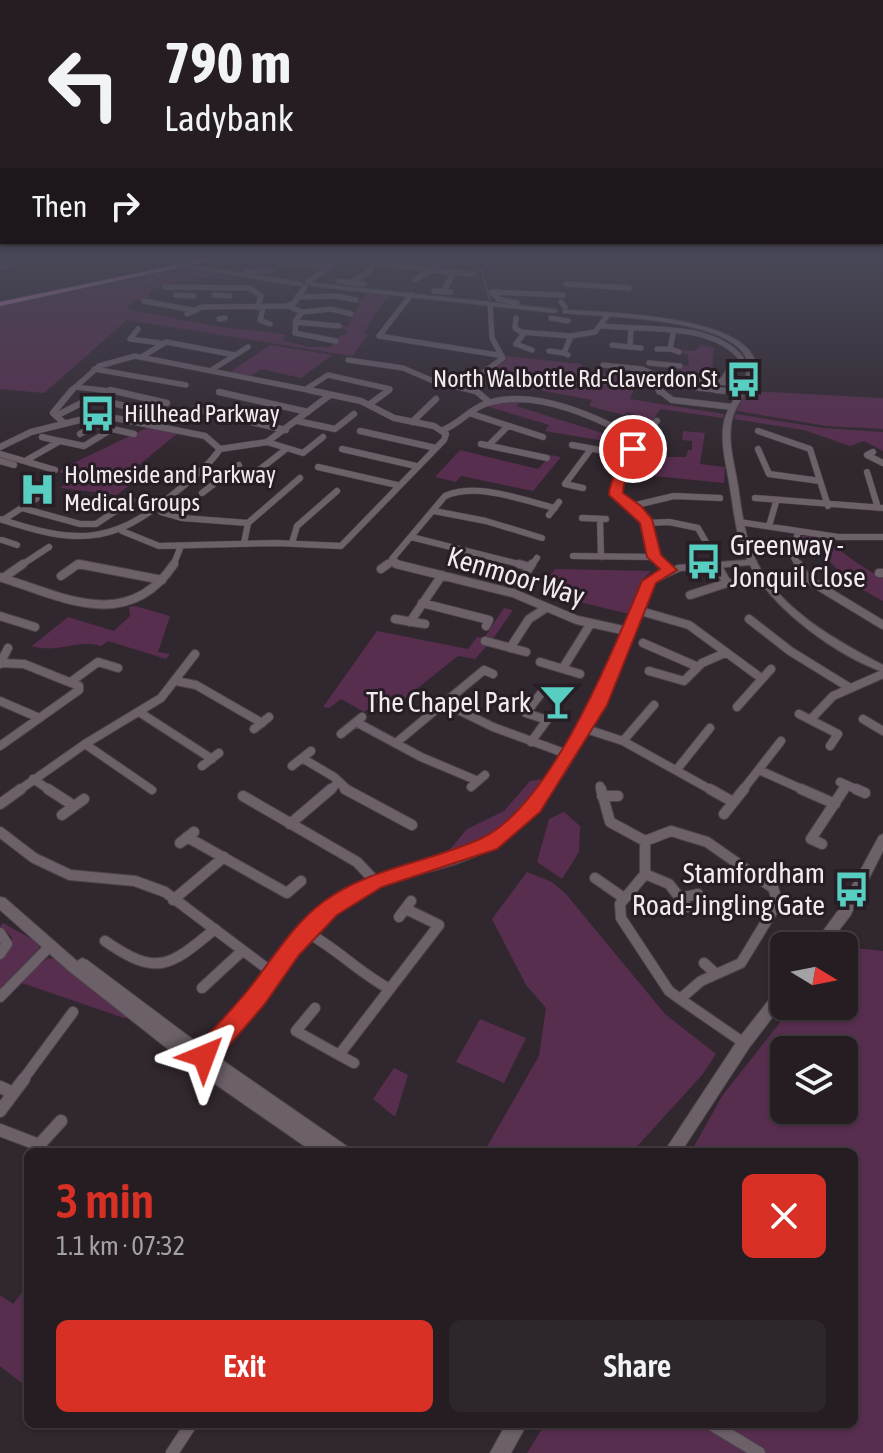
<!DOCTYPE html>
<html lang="en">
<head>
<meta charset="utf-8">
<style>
	body { margin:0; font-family:"Asap Condensed",sans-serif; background:#2d262a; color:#f1f3f6; height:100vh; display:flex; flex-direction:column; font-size:30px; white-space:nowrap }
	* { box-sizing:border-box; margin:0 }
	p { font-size:26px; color:#a3a2a5 }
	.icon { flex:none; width:44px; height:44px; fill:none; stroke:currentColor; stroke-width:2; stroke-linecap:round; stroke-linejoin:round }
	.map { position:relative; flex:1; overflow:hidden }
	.side { position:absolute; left:24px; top:1148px; width:834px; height:280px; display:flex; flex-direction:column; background:#251d22; border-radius:12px; box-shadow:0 2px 6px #0004,0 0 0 2px #423b40 }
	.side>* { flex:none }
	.guide { position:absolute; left:0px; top:0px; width:884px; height:244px; box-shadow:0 2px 6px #0004,0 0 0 2px #423b40; background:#251d22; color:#f1f3f6; overflow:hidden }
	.needle { width:52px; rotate:100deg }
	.fabs { position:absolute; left:770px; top:932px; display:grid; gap:16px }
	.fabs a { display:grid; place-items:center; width:88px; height:88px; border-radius:12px; background:#251d22; box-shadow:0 2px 6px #0004,0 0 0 2px #423b40; font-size:40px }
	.pin { position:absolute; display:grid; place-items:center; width:68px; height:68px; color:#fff; margin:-34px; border:4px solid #fff; border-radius:50%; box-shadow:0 2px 8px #0007 }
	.me { position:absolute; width:88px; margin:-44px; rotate:44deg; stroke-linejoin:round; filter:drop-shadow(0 0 6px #0008) }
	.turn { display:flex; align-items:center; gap:28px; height:168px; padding:0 32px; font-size:36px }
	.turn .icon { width:104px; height:104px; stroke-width:2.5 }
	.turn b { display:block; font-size:56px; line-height:68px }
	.then { display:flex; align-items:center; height:76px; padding:0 32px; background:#0003; gap:16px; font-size:30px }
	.round { display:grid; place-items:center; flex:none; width:84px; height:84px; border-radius:12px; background:#2d262a }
	.overview { display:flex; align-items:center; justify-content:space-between; height:136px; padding:0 32px }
	h1 { font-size:48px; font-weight:600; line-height:60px; color:#d93025 }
	.cta { display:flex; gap:16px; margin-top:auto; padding:16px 32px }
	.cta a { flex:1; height:92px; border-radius:12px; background:#d93025; color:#fff; font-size:32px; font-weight:600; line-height:92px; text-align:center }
	.cta a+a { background:#2d262a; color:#f1f3f6 }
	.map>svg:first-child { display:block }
	.green { fill:#582e4f; fill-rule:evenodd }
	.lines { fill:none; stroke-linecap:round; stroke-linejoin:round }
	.stream { stroke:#62465d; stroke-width:2 }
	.street-far4-casing { stroke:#4d444b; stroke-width:6 }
	.street-far3-casing { stroke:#4d444b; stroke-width:7 }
	.street-far2-casing { stroke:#4d444b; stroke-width:10 }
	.street-far1-casing { stroke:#4d444b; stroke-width:12 }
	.street-casing { stroke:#4d444b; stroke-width:14 }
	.secondary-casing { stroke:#4d444b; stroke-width:2 }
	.highway-casing { stroke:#4d444b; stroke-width:2 }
	.street-far4 { stroke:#6c6069; stroke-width:5 }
	.street-far3 { stroke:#6c6069; stroke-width:6 }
	.street-far2 { stroke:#6c6069; stroke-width:8 }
	.street-far1 { stroke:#6c6069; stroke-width:10 }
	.street { stroke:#6c6069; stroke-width:12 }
	.secondary { fill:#6c6069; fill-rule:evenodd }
	.highway { fill:#cf86bf; fill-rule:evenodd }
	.secondary-bridge-casing { stroke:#4d444b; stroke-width:7; stroke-linecap:butt }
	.secondary-bridge { stroke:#6c6069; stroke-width:6 }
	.route { fill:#d93025; stroke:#8d1f18; stroke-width:2 }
	.labels { text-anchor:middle; stroke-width:6; stroke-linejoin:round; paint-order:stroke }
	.far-poi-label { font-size:24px; fill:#f1eaef; stroke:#271e25; text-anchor:start }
	.poi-label { font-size:28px; fill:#f1eaef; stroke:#271e25; text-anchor:end }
	.street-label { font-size:28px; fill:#f1eaef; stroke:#271e25 }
</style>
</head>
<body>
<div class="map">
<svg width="883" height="1453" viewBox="0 0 883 1453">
	<rect width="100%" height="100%" fill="#31272e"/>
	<path class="green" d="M185,267L243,280L199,278L151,289L146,300L135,301L126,309L213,326L283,334L286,335L282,340L309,347H331L335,339L349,332L339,326H349L352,315L360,306L357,301L365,297L366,292L392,295L382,304L364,332L368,335L352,356L127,320L44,393L0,389V305Z
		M270,345L332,355L301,378L261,369L251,376L230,372Z
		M702,345L714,348L712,373L694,372L692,382L663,378L660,373L678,376L683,365L689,366L688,355L672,349L695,351Z
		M506,356L582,364L580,370L638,379L630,399L724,414L723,418L660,409L652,422L628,412L623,415L589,406L592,400L475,378L507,360Z
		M745,391L883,398V429L826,426L737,411Z
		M522,400L516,406L606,434L616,429L626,435L629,445L545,431L549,425L486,406Z
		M736,414L823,428L883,432V451L864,441L850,446L804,430L734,419Z
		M151,426L178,433L128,474V477L137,479L117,495L60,488L76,477L59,472L65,467Z
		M683,431L705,433L700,464L725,467L724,483L654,476L657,457H686L688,450H692V441L682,440Z
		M460,450L538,469L551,455L561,457L533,491L461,476L456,482L435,477Z
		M813,535C835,542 860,570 883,577V601L847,581L820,550L799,552L802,536Z
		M555,569L651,571L642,580L629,614L575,601L543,585Z
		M135,606L170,616L158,652L170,654L166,659L108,641L101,646C78,639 57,654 32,646L68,617L114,631L130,616L129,607Z
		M504,608L513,610L493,639L475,659L458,656L394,707L380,700L364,712L341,699L329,708L323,707L377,631L468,649L477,637L484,638Z
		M542,779C522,822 489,841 445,855L467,829L504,811L530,781Z
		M564,812L580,826L579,852L562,879L537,862L549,819Z
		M527,872L552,882L566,894L665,1014L716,1054L702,1075L632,1152H484L539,1056L546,1008L526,985L492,919Z
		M3,923L39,943V948L0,989V959L12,944V937L0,926Z
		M844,947L883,951V1453H527L545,1424H854V1152H691L722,1096L793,1006H844ZM784,1050H844V1110H784Z
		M48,958L56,959L133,1018H124L19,982Z
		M480,1019L526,1038L504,1083L456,1062Z
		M394,1068L408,1075L395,1117L373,1099Z
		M28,1285V1388L0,1366V1295L13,1304Z"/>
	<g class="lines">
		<path class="stream" d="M488,256L491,262L481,269L490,300
			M130,293L164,271"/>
		<defs>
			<path id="street-far4" d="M342,258C386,262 428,272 473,274
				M434,258L437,256
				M249,259L327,266
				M246,272L271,271
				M415,280L446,260
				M339,281L364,284
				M308,282L346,256
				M351,283L369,271L373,262
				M566,284L629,288
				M165,287L250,288L261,296L257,308
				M434,291L451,292
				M443,292L453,274
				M176,295L194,296
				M214,295L230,296
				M411,295L379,336L498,355
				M297,297L336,296L356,300
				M144,301L192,310
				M561,302L565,307
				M517,303L498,299L492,292L563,295
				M288,306L302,312L296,320L295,333L336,341
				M263,308L260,320L270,324
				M302,312L331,309L351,314
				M187,314L202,307L286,306L294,303L305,287
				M516,318L515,328L521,332L571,336L595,332L607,316
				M551,318L568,321
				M219,319L225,318
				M295,322L339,326
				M603,326C646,331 711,322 741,358
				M631,328L630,347L641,348
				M138,329L130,339L161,343
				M524,333L516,344L532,350
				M673,334L670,349L679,352
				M612,345L630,347
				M657,349H670
				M549,351L564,353
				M568,355L564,353L571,336
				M143,356L166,342L235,355
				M348,360L403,368L431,380L477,392
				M649,363L680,366
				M603,365L642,369L658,376L659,392
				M94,369L186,385
				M213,369L248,347
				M480,375L503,358L492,338L490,304
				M693,379L743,385
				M721,382L729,370
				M75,387L119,392
				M697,388L726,391
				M306,389L328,375L390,389L386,392
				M70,392L99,366L135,356L318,392"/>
			<path id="street-far3" d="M110,390L167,403
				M475,390L489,402
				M659,390L672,400L732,407
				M716,390L726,391
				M219,392L308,412
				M370,404L389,390
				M194,409L286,430
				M472,414L543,437
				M56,416L91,398L146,411L135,419
				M297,421L335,429L354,414
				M412,422L436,399
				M64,423L53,413L72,390
				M443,430C459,424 469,410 485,404C531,388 590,414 629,435L633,451L616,495L644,520L654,557L665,566
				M360,431L436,448
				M758,431L810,449L828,506
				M80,434L95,425L134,434
				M629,435L649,429L657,421
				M42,437L59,441
				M267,442L303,453L323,437
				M481,444L547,458
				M634,444L654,445L653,456
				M489,445L508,426
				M572,445L632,456
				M0,447L31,432L100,415L205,436L220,449C207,468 189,481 171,496C109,547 73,543 0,519
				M220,449L267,442L330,395
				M342,449L416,466
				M758,449L769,474L820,481
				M873,452L867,455L883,463
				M0,454L55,470
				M0,461L14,465
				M25,461L60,441L84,446L112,429
				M318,467L397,485
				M259,470L286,449
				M867,472L878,508
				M583,488L565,484L591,449
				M202,493L239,465
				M755,498L883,508
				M632,506L674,496L720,498
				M22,508L80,524H96L132,500
				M434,511L486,521L542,538
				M161,512L182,518L248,523
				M549,515L559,502
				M582,518L606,519
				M600,519L601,557
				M3,520L51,489
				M739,522L838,537H883
				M647,523L669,522L698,528L708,546
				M769,526L776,502
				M122,531L159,546L276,543L341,546L444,440L446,434L434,426L394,418L361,401L309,390
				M798,531L793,556L799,566
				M411,537L527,566
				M2,540L17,545
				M244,543L248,523L300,478
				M292,543L297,526L337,491
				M690,546H715
				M573,556L654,557
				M20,566L49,547
				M75,566H90
				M173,566L181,546
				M385,566L393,561
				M402,566L392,559L445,496C478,482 522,500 555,508
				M531,566L537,558"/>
			<path id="street-far2" d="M79,564L162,580
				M396,564L513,593L577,620L627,631
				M519,564L530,567
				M663,564L670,570
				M798,564L807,579L883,625
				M717,565L727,583
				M381,569L388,564
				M879,573H883
				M525,574L532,564
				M61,576L78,564
				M0,577C62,597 128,633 174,564
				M3,578L23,564
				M690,595L727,583H743
				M422,603L489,620L486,626
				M637,610L689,625L761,678
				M0,616L35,627
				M395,619L425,624
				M749,619L790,651L850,688
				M410,622L442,575
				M485,641L526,652
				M643,643L698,667
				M510,648L529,619L546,608
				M540,662L580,674
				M0,664L8,648
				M563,668L591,623
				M649,671L684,681L702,663L725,653
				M72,681L98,662L118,668
				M176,681L196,685L262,723
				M0,701L37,717
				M444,703L484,670L493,674
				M737,707L771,669
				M139,712L212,759
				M799,714L838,734L830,746
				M811,719L833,696L883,674
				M863,719L883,731
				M356,722L421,757L478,781
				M583,728L623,741L713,791
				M254,729L269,717
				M341,734L362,717
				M623,741L654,705
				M397,742L444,703L493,727L567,754
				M531,742L547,720L526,713L542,692
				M85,744L152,790
				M0,746L79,690V686L24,664L1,663
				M302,758L334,777L349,791
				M202,766L219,753
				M292,766L311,751
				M678,768L710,728
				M759,770L806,791
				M33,779L51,791
				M840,782L860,791
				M600,786L601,791
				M471,787L485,775
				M18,791L85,744L161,698L195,654
				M329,791L338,783
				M742,791L781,741
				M843,791L847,785"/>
			<path id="street-far1" d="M48,789L74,806
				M345,789L412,825
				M601,789L610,822L645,841
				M710,789L733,802
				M801,789L835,804
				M856,789L865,793
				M243,796L357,862L375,881
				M602,796H618
				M0,804L21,789
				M724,814L744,789
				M62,815L84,799
				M290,824L331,789
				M671,831L707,842L773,888L778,902L741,963L701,981L680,999L669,991L621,918L620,904L645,874V841Z
				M0,832L34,858L70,875L135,881L165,892L273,973
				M187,837L287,893L301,881
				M180,843L194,832
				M822,844L811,839L844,789
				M645,874L669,884L687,907
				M595,878L624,898
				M680,898L698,894
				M173,900L224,857
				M399,917L411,901
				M306,932C338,949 359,973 390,989
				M0,933L7,944L0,954
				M105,941C157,977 169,967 215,929
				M704,963L715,973
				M202,988L241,952
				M0,997L51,945
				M680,999L744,1043
				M315,1008L296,1031L339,1055L439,925L406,909
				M339,1055L354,1063
				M22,1081L73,1012"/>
			<path id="street" d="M0,1087L13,1093
				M0,1111L24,1079
				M0,1130L39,1145L61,1121
				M711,1424L759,1453
				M172,1453L191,1424"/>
			<path id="secondary" d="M27,256H34L0,270V266Z
				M145,256H154L173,261L170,263Z
				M195,266L300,282L303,284L300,286L193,269Z
				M313,283L555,309L558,311L555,313L311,286L310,285Z
				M565,310C606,312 736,316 754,358C761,376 735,402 732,420C727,442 735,465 738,486C741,506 743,527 750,546C770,604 831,638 883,665V672C837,656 772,609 750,565L680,571L654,583C618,666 573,801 492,848C442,877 384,873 335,911C305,935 285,970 262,1000C248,1020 232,1038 215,1055L348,1147L350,1152H313L192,1068L69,971L0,910V897L5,898L77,961L82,958L87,960L203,1047C220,1030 237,1012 251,993C280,956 304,915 345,891C398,860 465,864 512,821C563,774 592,703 620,640C628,620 636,599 647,579L678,565L747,560C735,535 734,509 729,482C726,463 720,442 724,422C727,403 753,378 747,360C733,317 600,317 563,313V311Z
				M883,834V851L850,916L827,946H812L840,908L879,836Z
				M784,985V1002L749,1048L681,1152H664L739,1038L779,987Z
				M506,1424H527L511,1453H490Z"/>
			<path id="highway" d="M220,256H232L0,306V302Z"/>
		</defs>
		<use href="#street-far4" class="street-far4-casing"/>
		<use href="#street-far3" class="street-far3-casing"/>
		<use href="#street-far2" class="street-far2-casing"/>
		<use href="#street-far1" class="street-far1-casing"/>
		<use href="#street" class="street-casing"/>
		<use href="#secondary" class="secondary-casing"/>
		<use href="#highway" class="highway-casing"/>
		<use href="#street-far4" class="street-far4"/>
		<use href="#street-far3" class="street-far3"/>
		<use href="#street-far2" class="street-far2"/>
		<use href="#street-far1" class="street-far1"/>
		<use href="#street" class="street"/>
		<use href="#secondary" class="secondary"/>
		<use href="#highway" class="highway"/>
		<defs>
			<path id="secondary-bridge" d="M170,261L195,268"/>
		</defs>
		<use href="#secondary-bridge" class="secondary-bridge-casing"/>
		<use href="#secondary-bridge" class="secondary-bridge"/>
	</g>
	<linearGradient id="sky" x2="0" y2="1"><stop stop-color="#1b1519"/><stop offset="0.56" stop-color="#484757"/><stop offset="1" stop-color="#484757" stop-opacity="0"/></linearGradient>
	<rect width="883" height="459" fill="url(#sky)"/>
	<path class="route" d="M633,446L639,449C637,465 622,479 623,493L641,506L652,519L661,555L677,570L656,583L607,705L540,812L497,849L382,887L337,915L299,955L264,1005L213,1064L204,1067L196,1064L192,1056L196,1048C213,1029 232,1010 248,990C272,960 292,925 323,902C371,867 427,863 480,839C551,807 613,650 642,581L660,569L647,557L640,523L609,495C609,479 623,466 627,449Z"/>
	<defs>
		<symbol id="bus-bare" viewBox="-9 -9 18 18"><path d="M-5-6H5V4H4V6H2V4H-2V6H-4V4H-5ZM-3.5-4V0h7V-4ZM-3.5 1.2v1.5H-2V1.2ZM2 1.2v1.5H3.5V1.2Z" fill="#57cec1" stroke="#271e25" stroke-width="2.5" paint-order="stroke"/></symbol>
		<symbol id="hospital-bare" viewBox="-9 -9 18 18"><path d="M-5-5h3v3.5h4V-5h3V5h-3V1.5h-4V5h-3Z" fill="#57cec1" stroke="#271e25" stroke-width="2.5" paint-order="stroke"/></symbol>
		<symbol id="bar-bare" viewBox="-9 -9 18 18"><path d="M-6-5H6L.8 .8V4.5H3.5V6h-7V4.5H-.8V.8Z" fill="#57cec1" stroke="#271e25" stroke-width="2.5" paint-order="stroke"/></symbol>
	</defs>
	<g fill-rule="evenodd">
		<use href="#bus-bare" x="718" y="354" width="51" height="51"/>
		<use href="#bus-bare" x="72" y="388" width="51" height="51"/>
		<use href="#hospital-bare" x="12" y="464" width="51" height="51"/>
		<use href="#bus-bare" x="678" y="536" width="51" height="51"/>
		<use href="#bar-bare" x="532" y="676" width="51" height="51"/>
		<use href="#bus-bare" x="826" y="864" width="51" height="51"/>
	</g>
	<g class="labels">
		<g class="far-poi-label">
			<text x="718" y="387" text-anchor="end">North Walbottle Rd-Claverdon St</text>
			<text x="124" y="422">Hillhead Parkway</text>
			<text x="64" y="483">Holmeside and Parkway<tspan x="64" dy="28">Medical Groups</tspan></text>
		</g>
		<g class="poi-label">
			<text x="730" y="555" text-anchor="start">Greenway -<tspan x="730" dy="32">Jonquil Close</tspan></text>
			<text x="531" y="712">The Chapel Park</text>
			<text x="825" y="883">Stamfordham<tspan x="825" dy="32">Road-Jingling Gate</tspan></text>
		</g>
		<g class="street-label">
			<text transform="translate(516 576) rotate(17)" y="10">Kenmoor Way</text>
		</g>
	</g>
</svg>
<div class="fabs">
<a><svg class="needle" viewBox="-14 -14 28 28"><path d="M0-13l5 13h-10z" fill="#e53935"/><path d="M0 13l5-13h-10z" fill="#a3a2a5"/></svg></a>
<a><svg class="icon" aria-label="layers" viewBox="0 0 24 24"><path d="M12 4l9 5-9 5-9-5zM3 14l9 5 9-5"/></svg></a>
</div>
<div class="pin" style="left:633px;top:449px;background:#d93025"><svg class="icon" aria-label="arrive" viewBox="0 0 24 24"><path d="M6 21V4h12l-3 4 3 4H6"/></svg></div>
<svg class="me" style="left:204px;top:1056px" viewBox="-20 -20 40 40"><path d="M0-17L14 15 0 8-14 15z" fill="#d93025" stroke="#fff" stroke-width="4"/></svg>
<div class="guide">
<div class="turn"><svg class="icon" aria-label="left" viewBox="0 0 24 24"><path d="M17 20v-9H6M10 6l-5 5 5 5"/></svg><div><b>790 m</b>Ladybank</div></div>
<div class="then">Then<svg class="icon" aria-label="right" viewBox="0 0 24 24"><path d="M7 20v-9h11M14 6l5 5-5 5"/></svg></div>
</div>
<section class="side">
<div class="overview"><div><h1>3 min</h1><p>1.1 km · 07:32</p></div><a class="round" style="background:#d93025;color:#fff"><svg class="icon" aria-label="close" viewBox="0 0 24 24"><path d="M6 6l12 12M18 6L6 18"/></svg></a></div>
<div class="cta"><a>Exit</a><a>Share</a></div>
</section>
</div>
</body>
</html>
